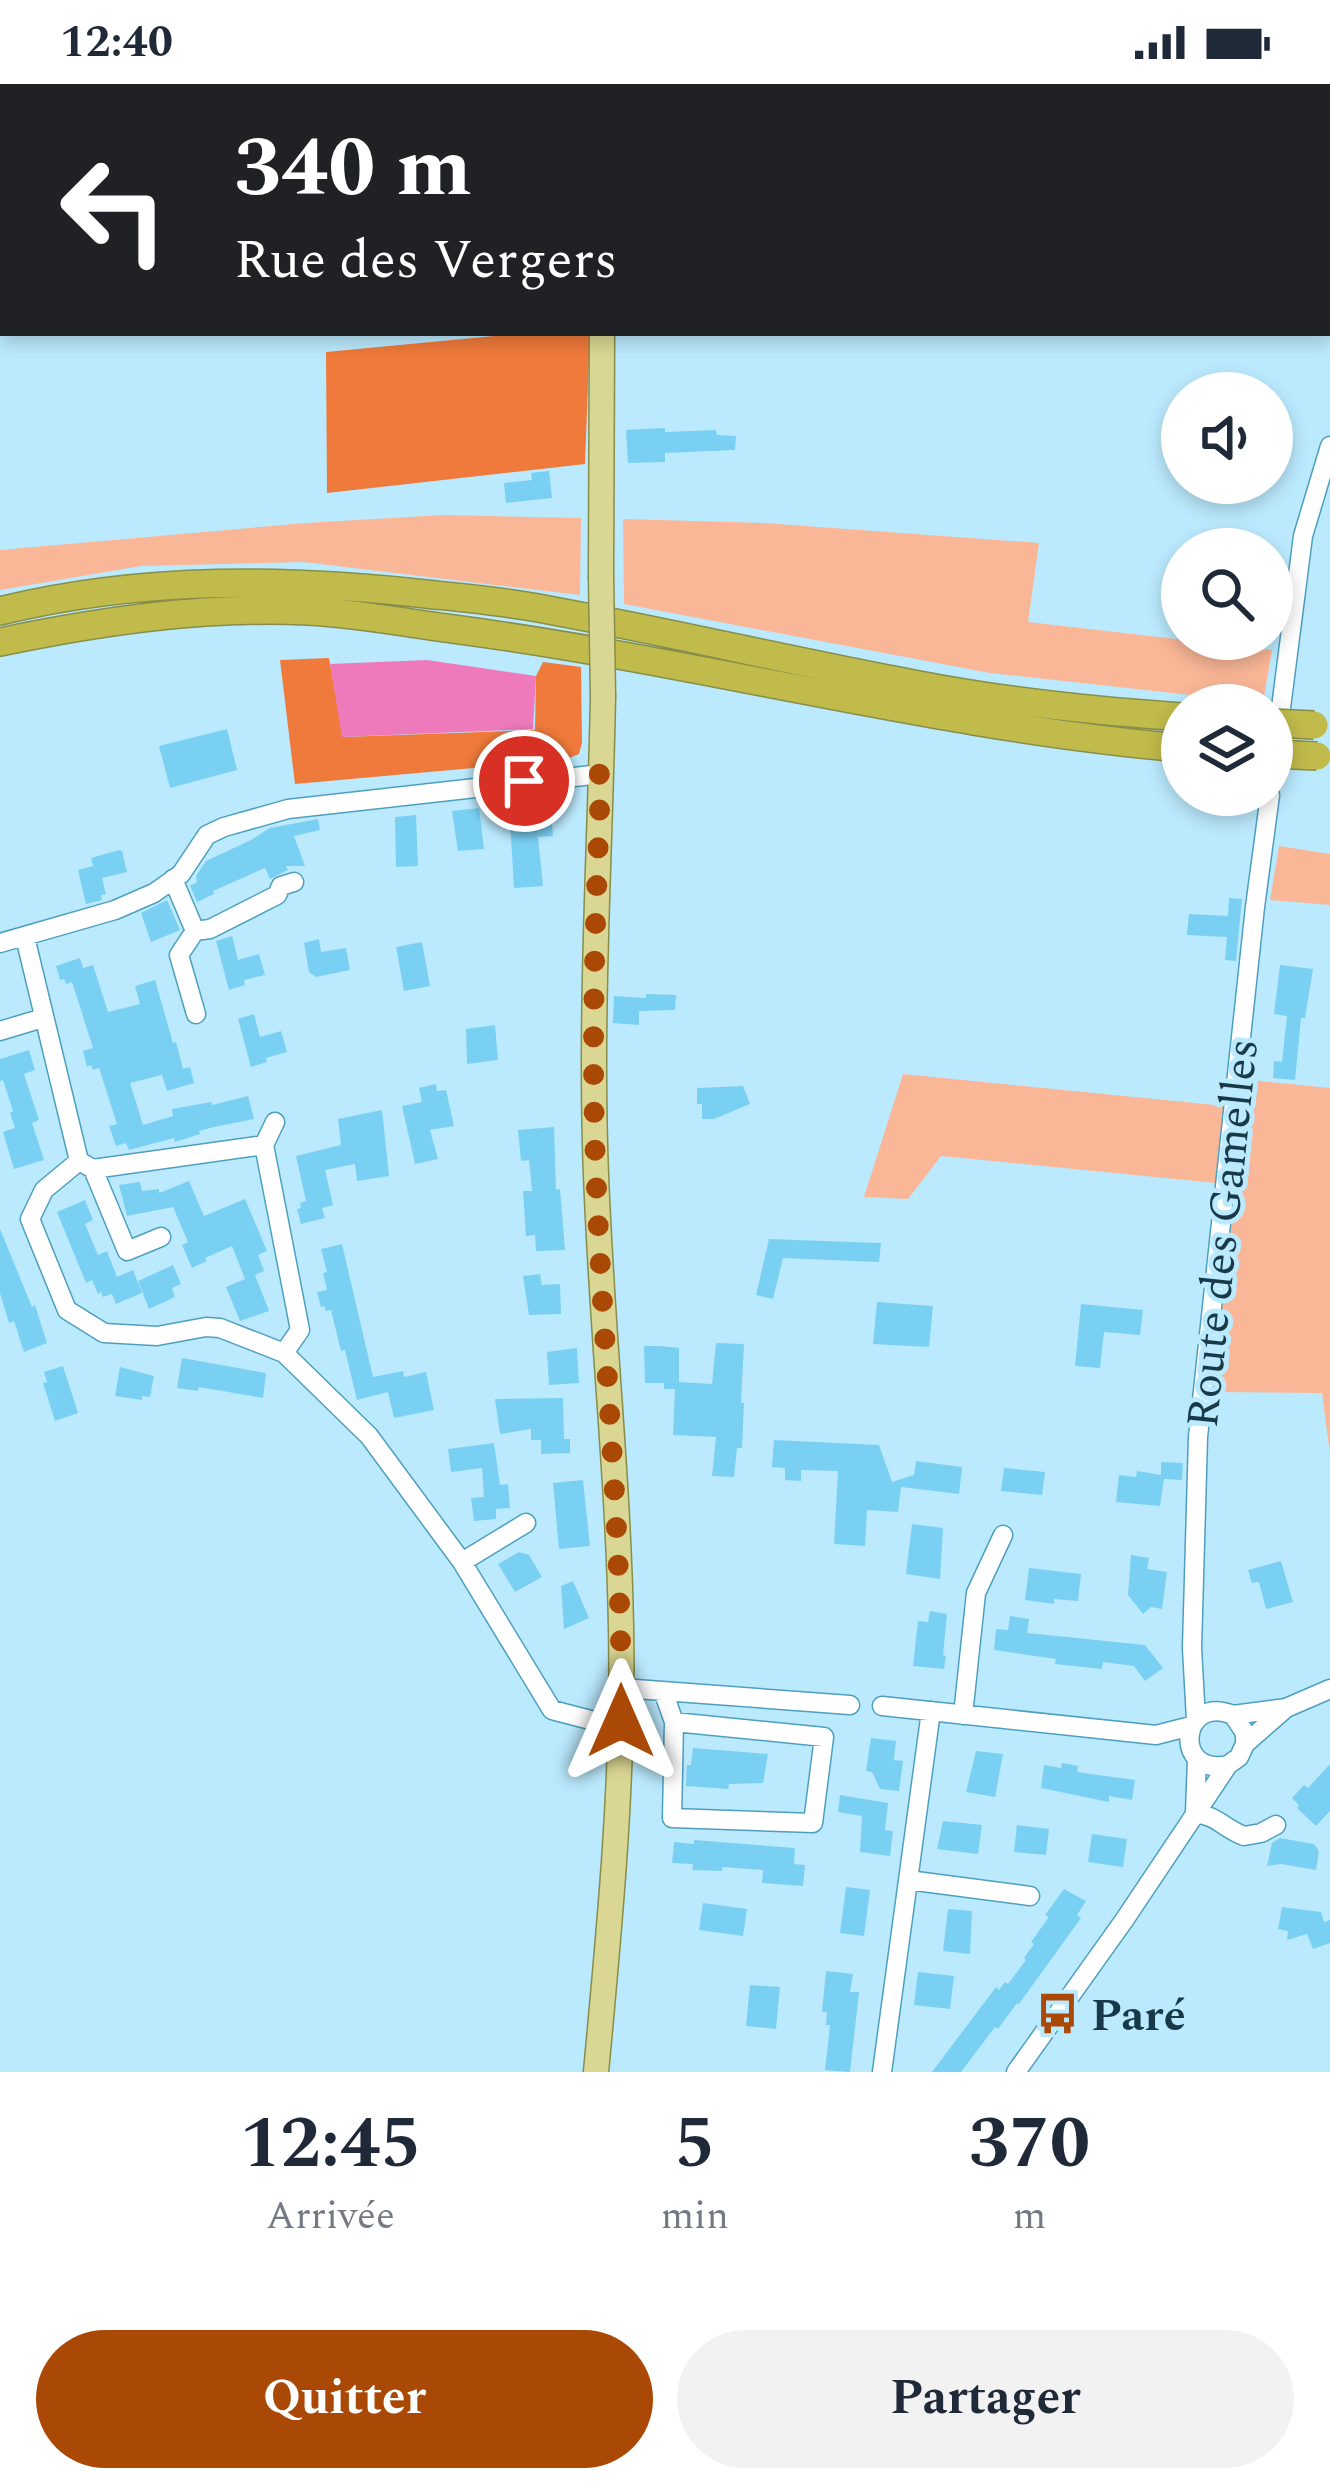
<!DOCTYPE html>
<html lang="fr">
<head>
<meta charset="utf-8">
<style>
	body { margin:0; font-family:Spectral,serif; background:#f2f2f3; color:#1f2937; height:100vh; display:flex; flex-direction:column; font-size:45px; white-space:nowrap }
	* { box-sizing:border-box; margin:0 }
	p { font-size:39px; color:#747a83 }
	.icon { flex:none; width:66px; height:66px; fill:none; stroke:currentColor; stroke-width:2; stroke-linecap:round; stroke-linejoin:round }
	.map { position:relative; height:1988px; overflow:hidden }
	.side { display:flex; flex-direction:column; background:#fff; flex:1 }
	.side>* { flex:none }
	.top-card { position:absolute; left:0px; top:0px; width:1332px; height:252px; box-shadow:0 6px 18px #0003; background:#202124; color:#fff; overflow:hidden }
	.buttons { position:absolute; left:1161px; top:288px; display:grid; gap:24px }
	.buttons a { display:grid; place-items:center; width:132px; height:132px; border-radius:50%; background:#fff; box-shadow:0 6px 18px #0003; font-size:60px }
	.pin { position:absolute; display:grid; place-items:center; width:102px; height:102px; color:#fff; margin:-51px; border:6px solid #fff; border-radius:50%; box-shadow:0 3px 12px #0007 }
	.me { position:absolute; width:132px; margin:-66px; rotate:0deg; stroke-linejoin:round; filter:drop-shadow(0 0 9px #0008) }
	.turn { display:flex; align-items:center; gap:42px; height:252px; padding:0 36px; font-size:54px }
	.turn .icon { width:156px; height:156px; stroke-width:2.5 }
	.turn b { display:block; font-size:84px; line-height:102px }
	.eta { display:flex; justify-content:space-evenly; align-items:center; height:204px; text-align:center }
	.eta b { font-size:72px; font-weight:700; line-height:84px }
	.action { display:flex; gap:24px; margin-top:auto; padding:24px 36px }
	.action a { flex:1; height:138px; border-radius:72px; background:#aa4805; color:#fff; font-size:48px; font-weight:700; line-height:138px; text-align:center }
	.action a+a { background:#f2f2f3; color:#1f2937 }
	.status { display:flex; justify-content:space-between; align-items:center; height:84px; padding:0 60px; background:#fff; direction:ltr }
	.status svg { height:33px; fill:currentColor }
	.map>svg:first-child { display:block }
	.green { fill:#fab797 }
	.forest { fill:#ef7a3b }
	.water { fill:#ee7abc }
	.building { fill:#7ad0f3 }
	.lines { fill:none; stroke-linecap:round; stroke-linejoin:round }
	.minor-casing { stroke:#4d9fbf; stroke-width:21 }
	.major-casing { stroke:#868e4a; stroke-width:27 }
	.highway-casing { stroke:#868e4a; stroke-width:30 }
	.minor { stroke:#fff; stroke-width:18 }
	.major { stroke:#dad693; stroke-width:24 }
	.highway { stroke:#c1bb4b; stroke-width:27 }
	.major-bridge-casing { stroke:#868e4a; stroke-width:27; stroke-linecap:butt }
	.highway-bridge-casing { stroke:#868e4a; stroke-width:30; stroke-linecap:butt }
	.major-bridge { stroke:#dad693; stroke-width:24 }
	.highway-bridge { stroke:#c1bb4b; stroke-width:27 }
	.route { stroke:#aa4805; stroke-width:21; stroke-dasharray:0 37.8 }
	.labels { text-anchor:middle; stroke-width:10; stroke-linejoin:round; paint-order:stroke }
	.street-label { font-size:45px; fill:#183a48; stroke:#bbeafe }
	.poi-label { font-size:45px; font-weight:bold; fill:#183a48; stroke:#bbeafe; text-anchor:start }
</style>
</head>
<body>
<div class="status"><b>12:40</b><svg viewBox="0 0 49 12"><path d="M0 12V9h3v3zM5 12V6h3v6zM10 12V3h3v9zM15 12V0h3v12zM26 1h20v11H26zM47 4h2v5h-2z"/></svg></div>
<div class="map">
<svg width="1330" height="1988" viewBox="0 0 1330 1988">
	<rect width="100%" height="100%" fill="#bbeafe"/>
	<path class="green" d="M443,431L581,434L580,511L303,478L141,482L0,506V466L306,439Z
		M623,435L764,439L1039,459L1028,538L1272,566L1263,619L990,589L624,520Z
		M1279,762L1330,770V821L1270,816Z
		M903,990L1245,1024L1249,996L1330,1004V1370L1322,1309L1211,1308L1236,1101L941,1072L908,1115L864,1113Z"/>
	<path class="forest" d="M527,249H590L585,380L327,409L326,268Z
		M329,574L343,653L535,646L536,592L543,578L581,583L582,659L579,670L564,676L295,700L280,576Z"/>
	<path class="water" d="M427,576L536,592L533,645L342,653L330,580Z"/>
	<path class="building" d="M665,344V348L716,346L717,351L736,352L735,366L665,369V378L628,379L626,346Z
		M549,387L552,414L506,419L504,399L532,396L531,389Z
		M227,645L237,686L170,704L159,662Z
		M550,718L553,752L538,753L543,802L514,804L509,721Z
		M479,724L484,765L458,767L452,727Z
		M416,731L418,782L396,783L395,733Z
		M318,735L320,746L294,752L305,782H286L288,786L270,795L265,784L213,807L214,810L197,818L190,802L197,798L196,792L206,777L251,756L270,744Z
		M119,766L122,767L127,788L102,794L106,810L101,811L102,816L86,820L78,786L93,782L91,774Z
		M1229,814L1242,815L1236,877L1225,876L1227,853L1187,851L1189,830L1228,832Z
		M167,816L180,846L151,858L141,829Z
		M232,852L238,876L259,870L265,891L244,896L245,901L229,906L216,857Z
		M319,855L321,868L346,864L350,886L316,893L309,888L304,859Z
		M422,858L430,902L404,907L396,863Z
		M80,874L83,884L93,881L108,928L140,920L135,902L155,896L173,959L176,958L183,985L190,983L194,999L167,1007L162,991L130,999L143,1041L173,1032L172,1025L211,1018L212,1021L248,1012L254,1035L214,1043L199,1047L200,1050L175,1058L174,1054L129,1066L126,1059L116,1062L109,1042L117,1040L99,984L93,986L91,981L87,983L83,967L93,964L72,898L66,900L64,895L60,896L56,882Z
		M1280,881L1313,885L1305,934H1301L1295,996L1273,994L1274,977L1282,978L1287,932L1274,930Z
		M646,910L676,911L675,926L639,927V941L613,939L614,912L646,914Z
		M254,930L260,953L281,947L287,968L266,974L267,978L251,983L238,935Z
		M495,941L498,976L467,980L466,945Z
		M29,966L35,986L24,990L39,1036L32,1039L44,1076L14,1085L3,1048L15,1044L10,1029L13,1027L3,996L0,997V975Z
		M436,1000L437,1007L446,1006L454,1042L430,1046L438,1075L415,1080L402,1022L422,1018L419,1004Z
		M743,1002L750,1020L714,1035H702V1020H697V1004Z
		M382,1026L389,1092L357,1097L355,1080L325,1086L333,1121L322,1124L325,1134L301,1140L297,1125L301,1124L300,1119L306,1117L296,1072L341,1061L338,1035Z
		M554,1043L556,1106L560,1105L565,1166L536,1167L535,1151L526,1152L523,1107H532L529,1076L521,1077L518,1046Z
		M189,1097L204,1132L245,1115L267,1167L258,1171L264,1187L255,1191L269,1227L240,1237L226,1203L245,1195L232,1162L205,1174L207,1177L192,1184L182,1161L188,1158L173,1123L127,1132L119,1101L140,1098L142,1107L159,1105V1109Z
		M85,1116L93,1136L85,1140L98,1171L107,1167L117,1193L133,1186L142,1209L116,1220L112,1210L103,1213L101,1208L98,1210L92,1196L86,1199L57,1128Z
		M0,1145L32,1223L35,1221L47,1259L24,1268L14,1237L9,1239L0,1209Z
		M769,1155L881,1159L879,1178L783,1174L773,1215L756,1211Z
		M342,1160L373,1293L403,1287L404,1293L426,1288L434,1326L394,1334L388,1308L357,1316L345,1266L341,1267L331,1226L326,1227L324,1222L321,1223L317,1208L327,1206L323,1189L327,1188L321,1165Z
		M173,1181L181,1200L172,1204L175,1213L149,1225L138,1197Z
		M540,1190L542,1201L560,1200L561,1230L529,1231L523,1192Z
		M877,1218L933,1222L929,1263L873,1260Z
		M1081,1220L1143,1226L1140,1251L1104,1248L1100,1284L1075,1282Z
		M716,1259L744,1260L741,1319H744L742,1364H737L734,1393L712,1392L716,1353L673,1351L675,1305H664V1299H645L644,1262H660L679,1264V1298L712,1300Z
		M577,1264L579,1299L549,1301L547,1268Z
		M182,1274L266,1289L263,1314L199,1303L198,1307L177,1304Z
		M63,1282L78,1329L55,1337L43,1299L47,1298L44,1288Z
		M120,1283L154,1292L150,1313L142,1312V1316L115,1312Z
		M563,1314L564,1355H570V1369L541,1370V1356H531V1345L500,1350L495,1315Z
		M774,1356L879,1361L892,1398L914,1391L916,1377L962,1383L959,1410L901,1403L898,1428L867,1426L865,1462L834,1460L838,1387L801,1386V1397L785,1396V1384L772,1383Z
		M494,1359L500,1401L508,1400L510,1424L496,1425V1435L474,1437L471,1414L484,1413L482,1384L451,1388L448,1365Z
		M1161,1378L1183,1379L1182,1396L1164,1395L1160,1422L1116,1418L1119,1391L1136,1393L1137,1387L1161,1391Z
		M1004,1384L1045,1388L1042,1411L1001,1407Z
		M583,1396L590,1462L559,1465L553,1399Z
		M912,1440L943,1444L940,1495L906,1490Z
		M519,1468L529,1471L542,1493L515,1508L498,1480Z
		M1131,1471L1149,1474L1147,1485L1167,1488L1162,1525L1151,1523L1143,1530L1128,1511Z
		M1281,1477L1293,1518L1266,1525L1259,1498L1252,1499L1248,1486Z
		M1029,1484L1081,1490L1078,1517L1054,1515V1520L1025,1516Z
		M573,1497L589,1534L564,1545L561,1502Z
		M930,1527L947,1530L943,1571L946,1572L944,1585L913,1582L918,1537L928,1538Z
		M1010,1532L1029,1535L1027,1549L1145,1561L1163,1584L1145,1597L1134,1582L1103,1578L1102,1585L1055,1580L1056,1575L994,1566L996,1545L1008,1546Z
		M871,1654L896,1657L894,1676L903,1677L899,1707L880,1705L872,1688L866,1687Z
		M693,1664L768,1670L763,1699L729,1700L728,1705L686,1702L687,1681H691Z
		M976,1667L1003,1670L995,1713L966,1708Z
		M1062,1679L1078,1682L1077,1688L1135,1696L1132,1716L1109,1712V1718L1041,1704L1044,1681L1061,1684Z
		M1330,1680V1727L1316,1742L1297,1724L1299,1721L1292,1714L1304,1701L1308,1704Z
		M840,1711L888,1719L885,1746L893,1747L890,1772L860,1768L862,1732L838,1728Z
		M943,1737L982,1741L978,1770L937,1765Z
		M1017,1741L1049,1745L1046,1771L1014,1768Z
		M1092,1750L1127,1755L1123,1783L1088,1778Z
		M1280,1754L1314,1760L1319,1767L1316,1786L1281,1780L1267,1782L1272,1759Z
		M694,1756L795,1764L794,1780L805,1781L803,1802L762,1799L763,1786L722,1783V1787L692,1786L693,1780L672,1779L674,1758L694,1760Z
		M846,1803L870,1806L864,1852L840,1849Z
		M1064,1805L1086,1817L1077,1831L1081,1834L1019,1920L1017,1919L998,1945L995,1943L961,1988H932L996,1903L999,1906L1005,1898L1008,1900L1026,1876L1024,1874L1034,1860L1031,1858L1049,1833L1045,1831Z
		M703,1819L747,1825L743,1852L699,1846Z
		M1282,1823L1321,1828L1324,1838L1330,1836V1859L1313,1865L1307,1850L1287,1856L1288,1847L1278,1845Z
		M948,1825L972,1827L970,1870L943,1867Z
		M826,1887L853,1890L850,1908H859L850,1988L825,1986L830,1941H826L827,1928H822Z
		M918,1888L954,1892L950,1925L914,1921Z
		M750,1901L780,1903L776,1945L746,1942Z"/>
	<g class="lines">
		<defs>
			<path id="minor" d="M618,0V3
				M1095,0L1125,3
				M703,3V0
				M1329,31H1330
				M0,86L3,85
				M1272,694L1303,452L1330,362
				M173,795L195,847L179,871L196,930
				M195,847L210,845L277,811L281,802L294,798
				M25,853L79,1077L44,1106L30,1135L67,1226L104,1249L157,1252L206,1243L220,1244L284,1269L369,1352L462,1478L552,1626L598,1638L621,1637
				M0,859L115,826L154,809L181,790L207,751L224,743L288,725L601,690
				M0,947L43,934
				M264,1061L275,1038
				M79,1077L93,1085L264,1061L300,1246L284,1269
				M93,1085L127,1167L161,1153
				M462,1478L526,1439
				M622,1604L850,1621
				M663,1607L674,1638L672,1734L813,1739L824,1653L674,1638
				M882,1622L1156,1651L1191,1642
				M963,1631L976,1509L1003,1451
				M1233,1631L1286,1624L1330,1605
				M1196,1636L1192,1564L1198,1353L1255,823L1270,711
				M1228,1681C1172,1693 1180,1609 1233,1631L1245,1649V1660
				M1195,1729C1218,1732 1223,1744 1244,1752L1261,1749L1276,1741
				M1195,1729L1197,1675
				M908,1796L1030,1812
				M882,1988L931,1627
				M1016,1988L1125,1835L1228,1681L1239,1673L1245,1660L1286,1624"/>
			<path id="major" d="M601,0V3
				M601,491L602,249
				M596,1988C610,1839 624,1692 621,1542C618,1381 599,1221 595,1060C591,911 600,763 603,613"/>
			<path id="highway" d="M0,527C142,492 291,494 435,511C465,514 496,517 526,522C658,545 788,577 919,601C1006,618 1095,627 1182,633
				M0,558C101,537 204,522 308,527C356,529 405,539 453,545C697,577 936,643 1182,664"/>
		</defs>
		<use href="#minor" class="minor-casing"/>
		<use href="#major" class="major-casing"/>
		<use href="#highway" class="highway-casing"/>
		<use href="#minor" class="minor"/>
		<use href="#major" class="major"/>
		<use href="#highway" class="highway"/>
		<defs>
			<path id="major-bridge" d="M601,491L603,613"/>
			<path id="highway-bridge" d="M1272,639L1314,641
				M1272,670L1317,672"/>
		</defs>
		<use href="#major-bridge" class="major-bridge-casing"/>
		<use href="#highway-bridge" class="highway-bridge-casing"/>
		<use href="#major-bridge" class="major-bridge"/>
		<use href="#highway-bridge" class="highway-bridge"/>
	</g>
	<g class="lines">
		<path class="route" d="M524,697L601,690C596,815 591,939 595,1064C601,1255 623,1445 621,1637"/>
	</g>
	<defs>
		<symbol id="bus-bare" viewBox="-9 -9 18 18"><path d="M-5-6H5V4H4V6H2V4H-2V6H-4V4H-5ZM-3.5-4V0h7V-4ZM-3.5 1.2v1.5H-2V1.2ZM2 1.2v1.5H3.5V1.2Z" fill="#aa4805" stroke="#bbeafe" stroke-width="2.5" paint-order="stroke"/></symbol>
	</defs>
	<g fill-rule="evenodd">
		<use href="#bus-bare" x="1028" y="1900" width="59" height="59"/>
	</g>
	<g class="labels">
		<g class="street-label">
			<text transform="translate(1221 1149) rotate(-84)" y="16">Route des Gamelles</text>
		</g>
		<g class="poi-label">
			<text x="1091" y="1946">Paré</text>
		</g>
	</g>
</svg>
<div class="buttons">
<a><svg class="icon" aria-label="sound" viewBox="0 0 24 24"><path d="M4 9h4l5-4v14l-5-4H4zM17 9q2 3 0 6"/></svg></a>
<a><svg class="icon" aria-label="search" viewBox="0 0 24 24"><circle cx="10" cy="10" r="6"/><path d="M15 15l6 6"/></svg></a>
<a><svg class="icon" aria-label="layers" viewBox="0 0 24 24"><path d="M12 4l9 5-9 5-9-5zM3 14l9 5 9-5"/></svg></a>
</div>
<div class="pin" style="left:524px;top:697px;background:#d93025"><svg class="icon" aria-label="arrive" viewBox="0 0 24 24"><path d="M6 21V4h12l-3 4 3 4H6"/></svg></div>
<svg class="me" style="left:621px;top:1637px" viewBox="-20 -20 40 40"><path d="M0-17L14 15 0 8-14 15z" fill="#aa4805" stroke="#fff" stroke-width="4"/></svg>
<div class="top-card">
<div class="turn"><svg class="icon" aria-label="left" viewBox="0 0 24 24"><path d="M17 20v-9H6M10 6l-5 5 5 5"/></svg><div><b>340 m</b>Rue des Vergers</div></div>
</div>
</div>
<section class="side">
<div class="eta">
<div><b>12:45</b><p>Arrivée</p></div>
<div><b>5</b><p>min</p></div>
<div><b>370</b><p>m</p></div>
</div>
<div class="action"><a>Quitter</a><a>Partager</a></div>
</section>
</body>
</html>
